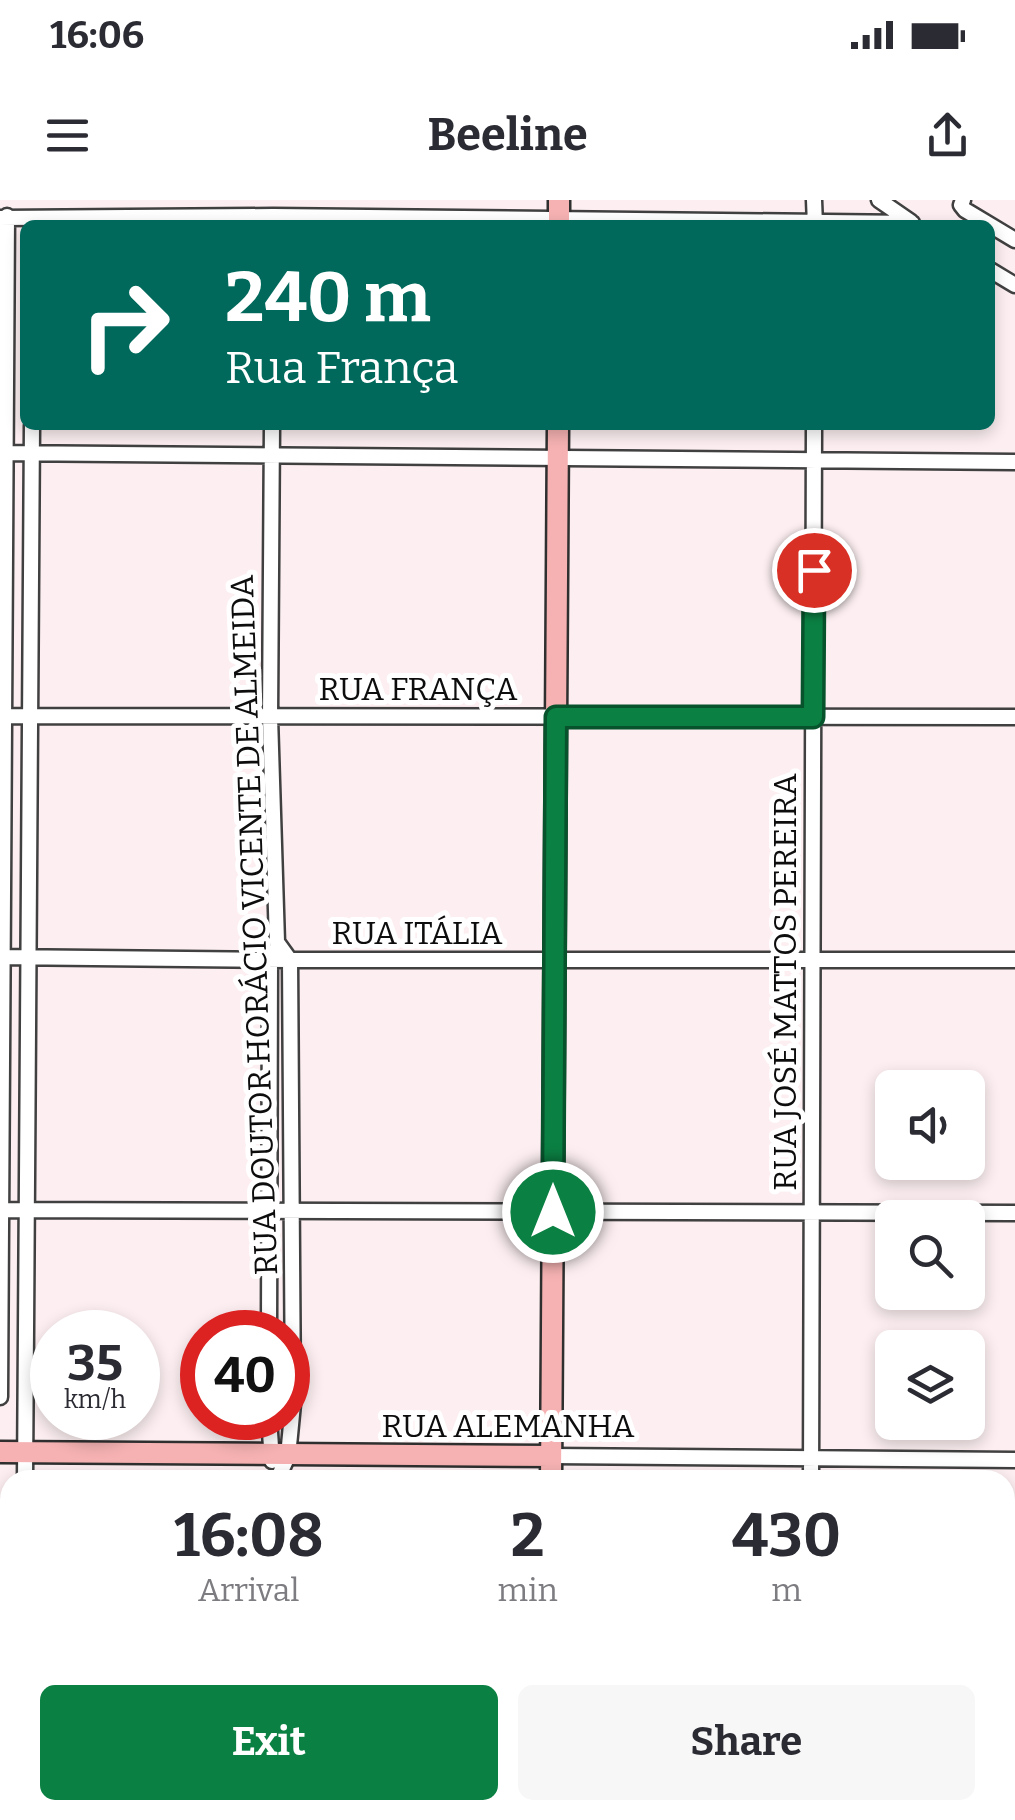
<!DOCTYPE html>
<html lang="en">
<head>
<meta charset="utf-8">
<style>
	body { margin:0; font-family:Bitter,serif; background:#f7f7f7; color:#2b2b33; height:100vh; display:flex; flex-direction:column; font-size:38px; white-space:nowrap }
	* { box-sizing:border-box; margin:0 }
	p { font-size:32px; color:#7c7c81 }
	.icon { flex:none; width:55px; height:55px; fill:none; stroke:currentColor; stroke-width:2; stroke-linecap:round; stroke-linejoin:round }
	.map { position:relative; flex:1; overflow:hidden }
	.drawer { position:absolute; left:0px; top:1270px; width:1015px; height:350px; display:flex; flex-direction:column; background:#fff; border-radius:30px 30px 0 0; box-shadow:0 5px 15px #0003 }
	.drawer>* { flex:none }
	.banner { position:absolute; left:20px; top:20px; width:975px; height:210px; border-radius:15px; box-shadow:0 5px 15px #0003; background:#00695c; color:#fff; overflow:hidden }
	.buttons { position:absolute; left:875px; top:870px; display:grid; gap:20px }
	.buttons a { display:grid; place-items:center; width:110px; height:110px; border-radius:15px; background:#fff; box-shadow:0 5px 15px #0003; font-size:50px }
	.speed { position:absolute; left:30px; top:1110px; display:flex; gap:20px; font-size:50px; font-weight:700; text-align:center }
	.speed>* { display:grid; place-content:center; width:130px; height:130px; border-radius:50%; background:#fff; box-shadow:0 5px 15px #0003; line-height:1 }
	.speed small { font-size:25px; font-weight:400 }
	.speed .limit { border:15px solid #d22; background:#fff; color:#111 }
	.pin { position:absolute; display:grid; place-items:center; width:85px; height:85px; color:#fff; margin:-42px; border:5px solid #fff; border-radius:50%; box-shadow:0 2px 10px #0007 }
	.me { position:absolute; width:110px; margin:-55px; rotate:0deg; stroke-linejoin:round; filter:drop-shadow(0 0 8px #0008) }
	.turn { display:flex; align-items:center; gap:35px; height:210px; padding:0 40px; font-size:45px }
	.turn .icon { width:130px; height:130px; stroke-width:2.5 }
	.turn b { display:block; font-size:70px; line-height:85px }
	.eta { display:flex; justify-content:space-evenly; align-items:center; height:170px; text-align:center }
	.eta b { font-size:60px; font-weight:700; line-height:70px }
	.cta { display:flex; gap:20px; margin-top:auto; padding:20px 40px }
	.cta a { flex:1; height:115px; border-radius:15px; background:#0b8043; color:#fff; font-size:40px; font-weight:700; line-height:115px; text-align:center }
	.cta a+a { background:#f7f7f7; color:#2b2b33 }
	.status { display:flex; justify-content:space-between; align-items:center; height:70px; padding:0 50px; background:#fff; direction:ltr }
	.status svg { height:28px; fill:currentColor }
	header { display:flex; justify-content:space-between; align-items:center; height:130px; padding:0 40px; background:#fff; font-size:45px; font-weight:700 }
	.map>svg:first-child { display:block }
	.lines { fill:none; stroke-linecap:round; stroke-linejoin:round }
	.street-casing { stroke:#404040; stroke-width:19 }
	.secondary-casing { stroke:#2f2f2f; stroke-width:25 }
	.street { stroke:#fff; stroke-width:14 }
	.secondary { stroke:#f6b2b2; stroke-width:20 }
	.route-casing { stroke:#07532c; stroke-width:25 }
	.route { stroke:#0b8043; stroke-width:18 }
	.labels { text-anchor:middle; stroke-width:10; stroke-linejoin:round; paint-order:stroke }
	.street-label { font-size:32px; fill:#0d0d0d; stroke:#fff }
</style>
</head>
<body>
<div class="status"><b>16:06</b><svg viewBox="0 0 49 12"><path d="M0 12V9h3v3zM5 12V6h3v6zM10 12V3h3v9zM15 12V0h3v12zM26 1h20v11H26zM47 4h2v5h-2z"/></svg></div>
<header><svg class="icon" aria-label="menu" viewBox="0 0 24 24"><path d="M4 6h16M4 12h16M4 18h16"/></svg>Beeline<svg class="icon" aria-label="share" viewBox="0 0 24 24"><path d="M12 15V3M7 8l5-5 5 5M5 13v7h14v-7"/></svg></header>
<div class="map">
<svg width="1015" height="1620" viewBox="0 0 1015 1620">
	<rect width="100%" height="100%" fill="#fdeff1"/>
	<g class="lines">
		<defs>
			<path id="street" d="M814,0L815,25
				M879,0L911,22
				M963,0L961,5L965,10L1015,40
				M1,18L273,16L912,23
				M990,70L1015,85
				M272,225L270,517L277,742L290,760L293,1204L288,1256L277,1280
				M1,253L1015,262
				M0,516L1015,517
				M0,757L290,760H1015
				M0,1010L1015,1013
				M269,1132L270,760L273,752
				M0,1197L7,16
				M269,1218L272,1261
				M551,1256L1015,1260
				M25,1280L32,225
				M811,1280L814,225
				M0,1506H10
				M1005,1508H1015
				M25,1610V1620
				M267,1620V1610
				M810,1620V1610"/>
			<path id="secondary" d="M559,25V0
				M0,1252L551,1256
				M551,1280L558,225
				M549,1620V1610"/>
		</defs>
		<use href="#street" class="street-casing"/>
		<use href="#secondary" class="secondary-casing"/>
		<use href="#street" class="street"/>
		<use href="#secondary" class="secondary"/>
	</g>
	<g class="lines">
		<defs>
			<path id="route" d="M553,1012L556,517H813L814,370"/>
		</defs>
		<use href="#route" class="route-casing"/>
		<use href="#route" class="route"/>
	</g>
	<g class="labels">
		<g class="street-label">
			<text x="418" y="500">RUA FRANÇA</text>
			<text transform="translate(254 725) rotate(-92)" y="11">RUA DOUTOR HORÁCIO VICENTE DE ALMEIDA</text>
			<text x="417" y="744">RUA ITÁLIA</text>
			<text transform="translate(785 782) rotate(-90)" y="11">RUA JOSÉ MATTOS PEREIRA</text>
			<text x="508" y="1237">RUA ALEMANHA</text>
		</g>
	</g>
</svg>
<div class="buttons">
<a><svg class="icon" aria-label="sound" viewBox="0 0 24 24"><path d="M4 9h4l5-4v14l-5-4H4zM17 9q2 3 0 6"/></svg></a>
<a><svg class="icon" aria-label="search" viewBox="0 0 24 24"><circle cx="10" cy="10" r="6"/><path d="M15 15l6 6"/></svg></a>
<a><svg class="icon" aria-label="layers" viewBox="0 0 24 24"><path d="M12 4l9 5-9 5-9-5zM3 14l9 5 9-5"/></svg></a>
</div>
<div class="speed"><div>35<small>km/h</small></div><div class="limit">40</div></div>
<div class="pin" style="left:814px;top:370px;background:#d93025"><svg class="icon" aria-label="arrive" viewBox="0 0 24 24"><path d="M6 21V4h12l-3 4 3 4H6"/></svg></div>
<svg class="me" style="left:553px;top:1012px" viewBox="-20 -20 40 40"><circle r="17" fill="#0b8043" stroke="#fff" stroke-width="3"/><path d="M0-11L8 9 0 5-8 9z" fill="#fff"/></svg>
<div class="banner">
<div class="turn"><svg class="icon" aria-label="right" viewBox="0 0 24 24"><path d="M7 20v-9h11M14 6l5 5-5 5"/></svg><div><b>240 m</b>Rua França</div></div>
</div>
<section class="drawer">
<div class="eta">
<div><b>16:08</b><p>Arrival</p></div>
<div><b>2</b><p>min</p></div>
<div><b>430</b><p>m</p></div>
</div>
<div class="cta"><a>Exit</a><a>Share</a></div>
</section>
</div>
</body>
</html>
